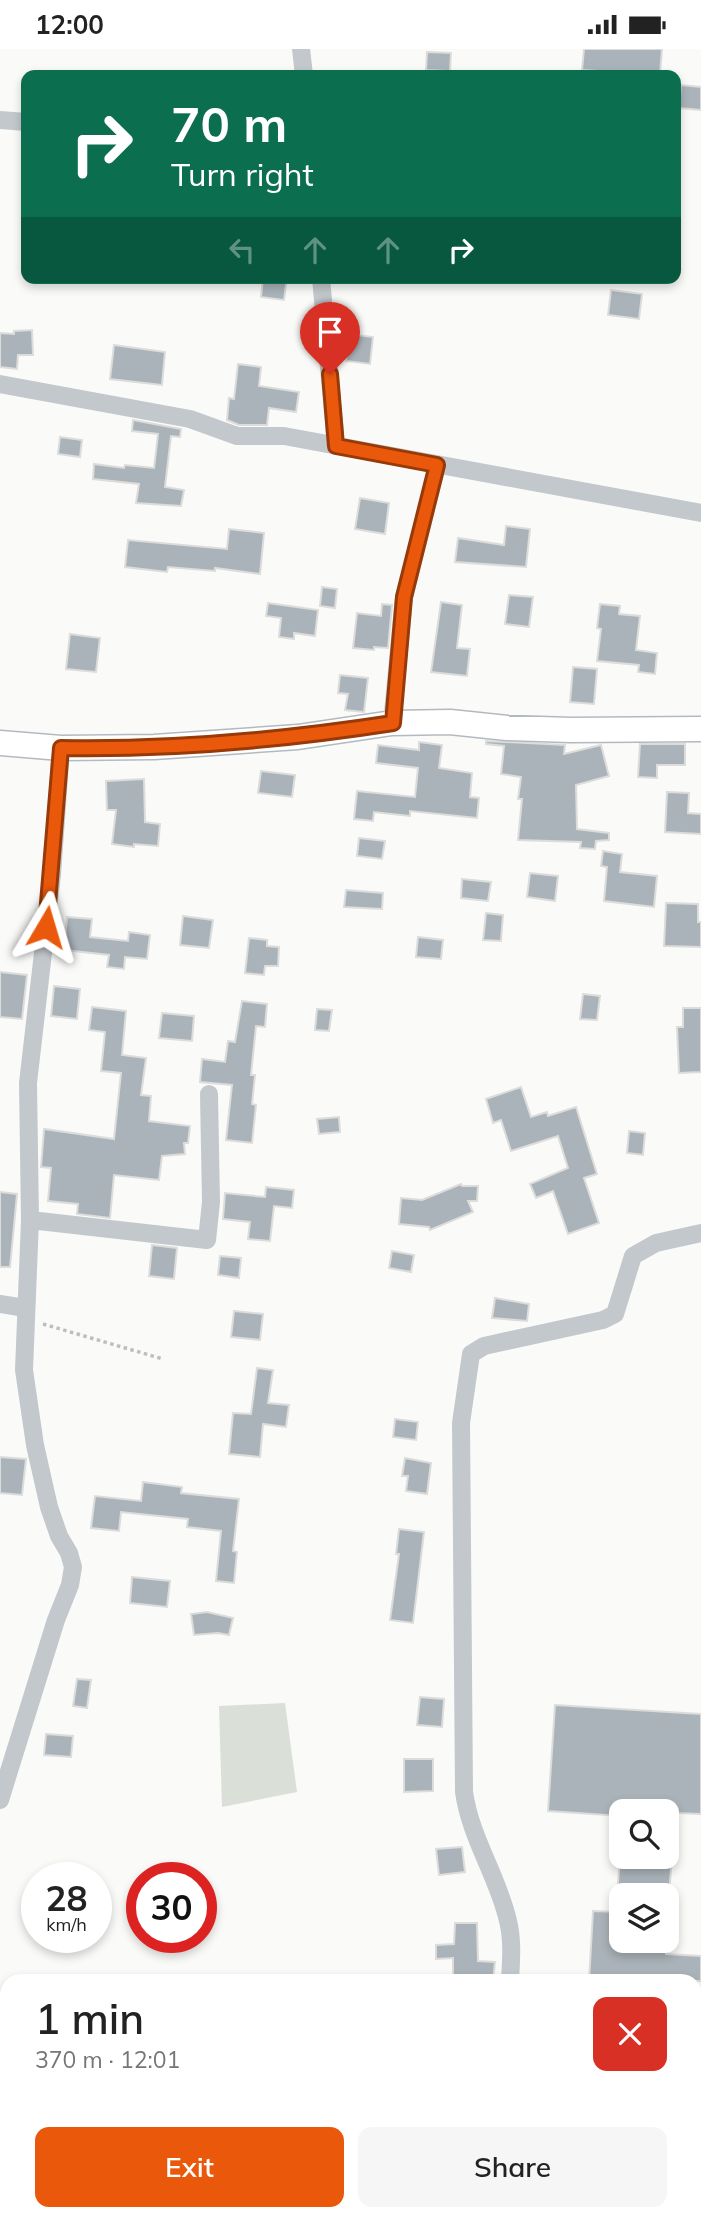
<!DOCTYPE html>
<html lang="en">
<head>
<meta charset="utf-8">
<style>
	body { margin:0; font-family:Mulish,sans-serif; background:#f6f6f6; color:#222; height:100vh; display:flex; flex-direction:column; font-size:26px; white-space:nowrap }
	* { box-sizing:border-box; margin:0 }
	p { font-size:23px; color:#767676 }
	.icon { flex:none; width:38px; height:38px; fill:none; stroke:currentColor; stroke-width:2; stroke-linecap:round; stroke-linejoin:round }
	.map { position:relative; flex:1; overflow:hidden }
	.side { position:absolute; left:0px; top:1925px; width:702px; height:247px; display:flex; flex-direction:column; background:#fff; border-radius:21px 21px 0 0; box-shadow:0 4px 10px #0003 }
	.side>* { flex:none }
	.guide { position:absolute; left:21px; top:21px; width:660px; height:214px; border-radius:14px; box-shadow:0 4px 10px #0003; background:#0b6e4f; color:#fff; overflow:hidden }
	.tools { position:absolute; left:609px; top:1750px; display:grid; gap:14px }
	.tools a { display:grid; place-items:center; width:70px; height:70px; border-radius:14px; background:#fff; box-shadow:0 4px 10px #0003; font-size:35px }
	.speed { position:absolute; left:21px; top:1813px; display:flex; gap:14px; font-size:35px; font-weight:700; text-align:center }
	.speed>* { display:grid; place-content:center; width:91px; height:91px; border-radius:50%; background:#fff; box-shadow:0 4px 10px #0003; line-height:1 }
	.speed small { font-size:18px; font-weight:400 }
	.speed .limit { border:10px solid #d22; background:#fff; color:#111 }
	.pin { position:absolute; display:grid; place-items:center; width:60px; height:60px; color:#fff; margin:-72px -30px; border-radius:50% 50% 50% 0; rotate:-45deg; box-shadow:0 0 7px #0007 }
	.pin .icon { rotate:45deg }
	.me { position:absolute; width:77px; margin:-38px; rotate:7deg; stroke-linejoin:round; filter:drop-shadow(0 0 5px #0008) }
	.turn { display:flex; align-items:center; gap:24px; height:147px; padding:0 35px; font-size:32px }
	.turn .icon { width:91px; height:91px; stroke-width:2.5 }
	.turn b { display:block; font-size:49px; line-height:60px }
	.lanes { display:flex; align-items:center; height:66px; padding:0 35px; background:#0003; justify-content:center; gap:35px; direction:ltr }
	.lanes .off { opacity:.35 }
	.round { display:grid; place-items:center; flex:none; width:74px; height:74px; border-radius:14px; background:#f6f6f6 }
	.headline { display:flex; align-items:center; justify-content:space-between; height:119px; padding:0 35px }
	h1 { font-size:42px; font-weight:600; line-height:52px }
	.cta { display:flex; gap:14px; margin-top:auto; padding:14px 35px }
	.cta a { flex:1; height:80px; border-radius:14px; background:#ea580c; color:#fff; font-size:28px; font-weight:600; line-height:80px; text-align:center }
	.cta a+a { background:#f6f6f6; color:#222 }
	.status { display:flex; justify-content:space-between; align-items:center; height:49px; padding:0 35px; background:#fff; direction:ltr }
	.status svg { height:19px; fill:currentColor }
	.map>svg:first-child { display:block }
	.green { fill:#dadfd7 }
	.building { fill:#aab3b9; stroke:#dcdcda; stroke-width:2 }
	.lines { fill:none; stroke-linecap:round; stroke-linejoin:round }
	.secondary-casing { stroke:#b3babf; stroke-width:27 }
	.path { stroke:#bbbfc2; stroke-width:3.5; stroke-dasharray:3.5 3.5; stroke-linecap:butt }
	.street { stroke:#c3c8cc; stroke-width:18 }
	.secondary { stroke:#fff; stroke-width:24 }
	.route-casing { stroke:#983908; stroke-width:18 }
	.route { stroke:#ea580c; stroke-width:12 }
</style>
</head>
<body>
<div class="status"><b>12:00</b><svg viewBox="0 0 49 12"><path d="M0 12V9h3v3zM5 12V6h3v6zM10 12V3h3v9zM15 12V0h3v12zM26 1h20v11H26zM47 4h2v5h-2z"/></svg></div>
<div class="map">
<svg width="701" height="2171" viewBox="0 0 701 2171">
	<rect width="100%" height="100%" fill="#fafaf8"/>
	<path class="green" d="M285,1654L297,1743L222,1758L219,1657Z"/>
	<path class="building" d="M584,0H662L660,26H613V23L582,21Z
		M427,3L451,4L450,22L426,21Z
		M681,36L701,38V61L679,59Z
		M263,229H287L284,251L261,248Z
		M611,241L642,245L639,270L608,266Z
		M32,281L33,306H18L17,320L0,318V284L14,285V282Z
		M349,285L373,288L370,315L346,312Z
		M114,296L165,303L162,336L110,330Z
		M238,315L261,318L259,337L299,343L296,363L269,359L267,376H239L227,371L229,349L234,350Z
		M133,371L181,380L180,388L171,387L165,438L184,441L181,457L136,454L139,435L93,430L94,415L124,419L125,416L154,419L158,385L132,382Z
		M60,388L82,391L80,408L58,405Z
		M360,449L389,454L385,485L355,480Z
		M506,477L530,480L526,518L455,513L458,489L504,496Z
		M229,480L264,484L260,525L215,519V522L168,518L167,523L125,518L128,491L227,500Z
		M322,538L337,540L335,559L320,557Z
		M509,546L533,548L529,578L505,575Z
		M441,553L462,556L457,599L470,600L467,627L431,623Z
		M268,554L318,561L315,587L294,584V590L279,588L281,569L266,567Z
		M382,555L392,556L388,599L374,598V601L353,599L357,564L381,567Z
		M600,555L620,557L619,565L640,567L636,601L657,604L655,625L638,623L639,616L597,612L601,580L597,579Z
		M70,585L100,589L96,623L66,620Z
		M573,618L597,620L594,655L570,653Z
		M340,626L368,629L364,663L345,661L348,645L338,644Z
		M486,692L565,696L564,705L601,696L609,727L576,736L577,780L609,784V791L596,792L595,800L580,799L581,793L518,791L522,750H518L521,728L501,725L504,697L486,695Z
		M419,693L442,696L439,719L472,724L470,748L479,749L477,769L410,762V767L374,763L373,772L354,770L357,742L415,748L418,719L376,714L378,696L419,701Z
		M640,695H685V716H657V729L638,728Z
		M261,722L295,726L292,748L258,744Z
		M144,730L145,773L160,775L158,797L134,795V798L112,795L116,761H107L106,732Z
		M667,743L689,744L688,764L701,765V785L665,783Z
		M359,789L385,792L382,810L357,807Z
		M603,802L622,805L620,823L657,827L654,858L604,852L607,818L601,817Z
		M530,824L558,827L555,852L527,848Z
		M462,830L491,833L488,852L461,849Z
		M346,841L383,844L382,860L344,858Z
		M666,854L698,855V873H701V898L664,897Z
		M486,864L503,866L501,892L483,891Z
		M183,867L213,871L209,899L180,896Z
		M67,868L92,870L90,888L128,892L129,883L150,886L147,910L125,908L124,920L107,918L109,906L64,901Z
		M418,888L443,891L441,910L416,908Z
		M249,889L267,891V897L279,898L278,917H265L264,926L245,924Z
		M0,923L27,926L22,970L0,968Z
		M54,937L80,940L77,970L51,967Z
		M583,945L600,947L597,971L580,970Z
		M242,952L267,955L265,978L256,977L251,1026H255L252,1055L256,1056L252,1094L226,1091L232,1036L200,1033L202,1010L225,1013L228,992L235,993Z
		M92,958L126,962L122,1006L146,1009L141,1046L151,1047L149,1072L190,1077L188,1094H184L185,1105L162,1107L159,1131L114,1126L110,1169L77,1165L78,1155L48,1152L51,1119L41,1118L44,1080L114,1090L121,1024L101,1022L105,983L89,981Z
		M683,959H701V1023L679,1024L677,978H683Z
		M317,960L332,961L329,982L315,981Z
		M162,964L194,967L192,992L159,989Z
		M521,1038L531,1068L547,1063L548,1067L576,1058L597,1125L584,1129L599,1174L568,1185L553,1142L536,1149L530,1135L568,1119L558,1087L511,1102L501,1071L493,1074L486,1050Z
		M339,1068L340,1083L319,1085L317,1070Z
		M629,1082L645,1084L643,1106L627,1104Z
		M461,1135L462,1137H478L477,1152H468L473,1163L430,1181L429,1178L399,1175L401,1149L422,1151Z
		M266,1138L294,1141L292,1159L274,1157L270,1192L248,1190L250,1173L223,1170L225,1144L265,1148Z
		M0,1143L17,1145L10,1218H0Z
		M152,1196L177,1199L174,1230L149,1227Z
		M392,1202L414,1206L411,1223L389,1219Z
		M220,1207L241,1209L239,1229L218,1226Z
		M495,1249L529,1255L527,1272L492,1269Z
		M234,1262L263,1265L260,1291L231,1288Z
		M257,1319L273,1321L268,1354L289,1356L286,1378L263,1375L260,1408L229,1405L233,1364L251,1365Z
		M395,1370L418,1373L416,1391L393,1388Z
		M0,1408L26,1410L22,1446L0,1444Z
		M405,1409L431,1414L427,1445L406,1442L408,1427H402Z
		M143,1433L182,1438L181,1444L239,1450L233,1502L237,1503L234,1534L216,1532L221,1482L187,1478L188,1470L121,1463L119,1482L91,1479L95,1447L141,1452Z
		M399,1480L424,1483L413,1574L390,1571L399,1505H396Z
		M132,1528L170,1532L167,1558L130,1554Z
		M207,1563L233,1569L229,1586L218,1584L194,1586L191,1565Z
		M77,1630L91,1631L87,1659L73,1657Z
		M420,1648L444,1650L442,1678L417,1676Z
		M555,1656L701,1665V1765L621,1762V1767L548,1762Z
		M46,1685L73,1687L71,1708L44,1706Z
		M404,1710H433V1742L404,1743Z
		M462,1798L465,1823L439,1826L436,1800Z
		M620,1808H672L669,1846H617Z
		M593,1862L621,1863V1892H667L666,1905L701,1907V1932H589Z
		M455,1874H477L478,1912L495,1913L493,1932H453V1909L436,1910V1896L454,1895Z"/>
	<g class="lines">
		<defs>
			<path id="secondary" d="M0,694L61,699L154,698L298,688L392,674L450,673L507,679L571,681L701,680"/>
		</defs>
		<use href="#secondary" class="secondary-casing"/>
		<path class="path" d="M43,1275L163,1310"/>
		<path class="street" d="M301,0L304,26
			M0,71L26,73
			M321,229L336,397
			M0,335L190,370L237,387H284L701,464
			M392,674L404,548L437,416
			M30,1171L207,1191L211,1153L209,1045
			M0,1255L25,1259
			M0,1751L56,1571L70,1536L73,1518L69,1504L59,1487L49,1458L35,1396L24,1321L30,1171L28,1034L52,826L61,699
			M510,1932C511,1912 513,1892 508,1872C498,1827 471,1791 464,1743L461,1374L471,1305L484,1297L603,1271L615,1265L633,1207L656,1194L701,1184
			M491,2171L492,2165"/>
		<use href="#secondary" class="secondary"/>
	</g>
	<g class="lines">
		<defs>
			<path id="route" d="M46,878L61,699C172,701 283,691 393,674L404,548L437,416L336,397L330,325"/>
		</defs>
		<use href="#route" class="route-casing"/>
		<use href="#route" class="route"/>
	</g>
</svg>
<div class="tools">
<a><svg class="icon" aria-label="search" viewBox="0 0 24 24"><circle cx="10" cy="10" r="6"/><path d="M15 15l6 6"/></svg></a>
<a><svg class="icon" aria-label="layers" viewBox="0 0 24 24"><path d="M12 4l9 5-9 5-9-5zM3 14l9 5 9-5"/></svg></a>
</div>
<div class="speed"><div>28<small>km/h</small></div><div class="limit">30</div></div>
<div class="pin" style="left:330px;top:325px;background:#d93025"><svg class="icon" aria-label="arrive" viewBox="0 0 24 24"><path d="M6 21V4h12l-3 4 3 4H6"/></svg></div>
<svg class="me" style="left:46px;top:878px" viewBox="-20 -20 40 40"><path d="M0-17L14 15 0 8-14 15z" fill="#ea580c" stroke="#fff" stroke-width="4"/></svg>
<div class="guide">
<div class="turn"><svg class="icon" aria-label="right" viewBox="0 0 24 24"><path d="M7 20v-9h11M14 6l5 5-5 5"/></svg><div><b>70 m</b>Turn right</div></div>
<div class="lanes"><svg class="icon off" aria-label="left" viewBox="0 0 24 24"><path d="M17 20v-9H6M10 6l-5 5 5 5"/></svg><svg class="icon off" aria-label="ahead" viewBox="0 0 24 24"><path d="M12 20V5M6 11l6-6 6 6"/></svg><svg class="icon off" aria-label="ahead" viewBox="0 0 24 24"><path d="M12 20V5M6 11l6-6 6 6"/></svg><svg class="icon" aria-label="right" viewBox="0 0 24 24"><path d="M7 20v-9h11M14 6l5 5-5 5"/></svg></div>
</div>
<section class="side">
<div class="headline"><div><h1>1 min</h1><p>370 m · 12:01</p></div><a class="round" style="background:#d93025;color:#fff"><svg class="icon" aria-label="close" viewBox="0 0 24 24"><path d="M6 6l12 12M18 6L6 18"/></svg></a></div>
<div class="cta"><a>Exit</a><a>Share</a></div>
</section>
</div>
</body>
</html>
